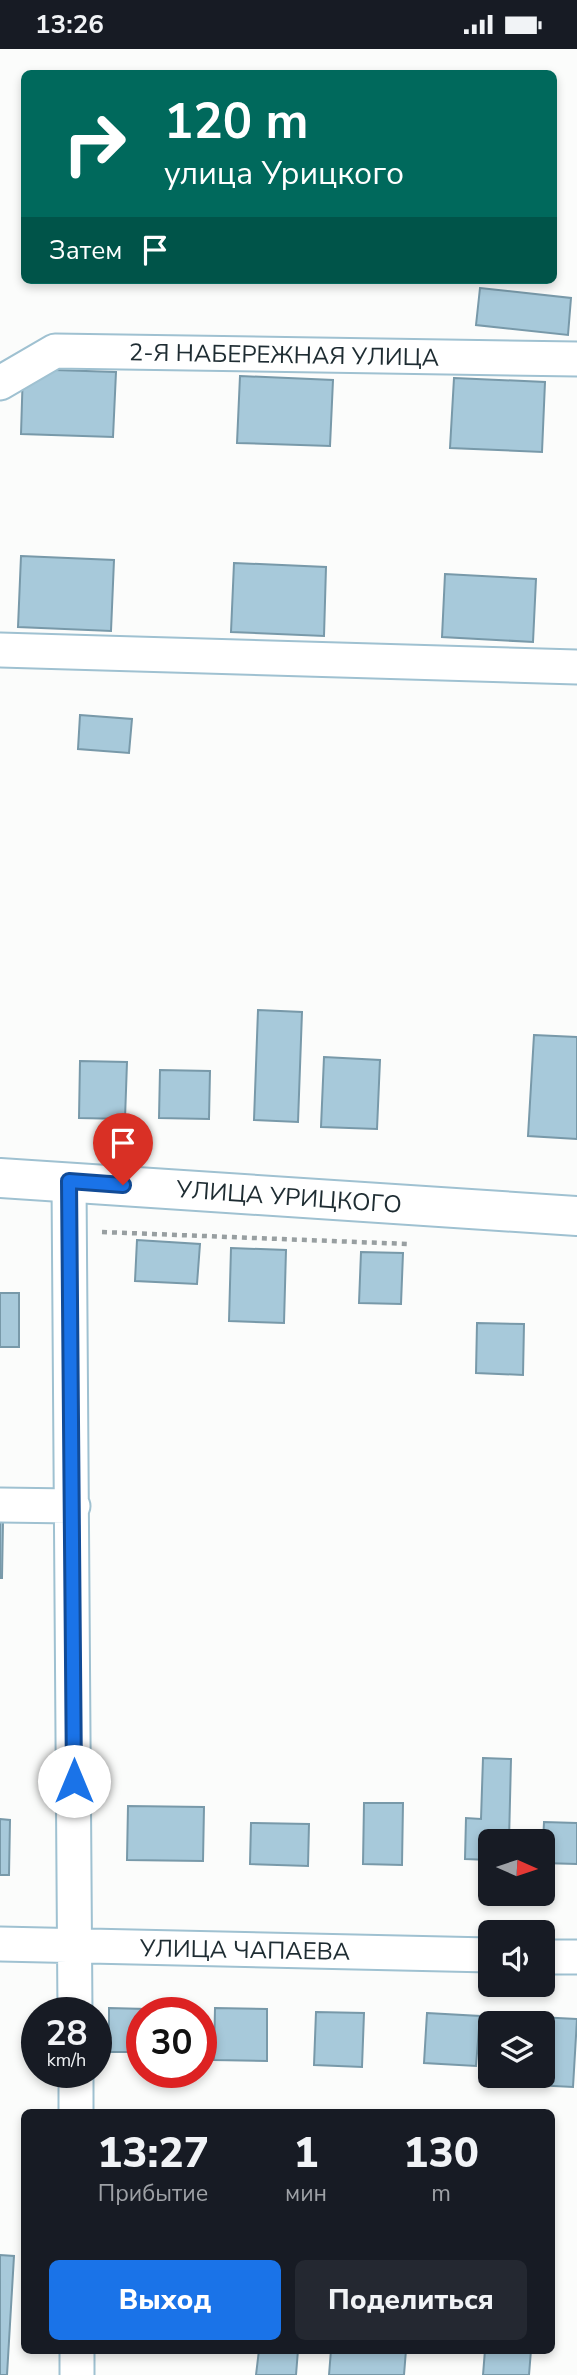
<!DOCTYPE html>
<html lang="ru">
<head>
<meta charset="utf-8">
<style>
	body { margin:0; font-family:"Nunito Sans",sans-serif; background:#242831; color:#f1f3f6; height:100vh; display:flex; flex-direction:column; font-size:26px; white-space:nowrap }
	* { box-sizing:border-box; margin:0 }
	p { font-size:23px; color:#9ea1a6 }
	.icon { flex:none; width:38px; height:38px; fill:none; stroke:currentColor; stroke-width:2; stroke-linecap:round; stroke-linejoin:round }
	.map { position:relative; flex:1; overflow:hidden }
	.side { position:absolute; left:21px; top:2060px; width:534px; height:245px; display:flex; flex-direction:column; background:#171b24; border-radius:10px; box-shadow:0 4px 10px #0003 }
	.side>* { flex:none }
	.hud { position:absolute; left:21px; top:21px; width:536px; height:214px; border-radius:10px; box-shadow:0 4px 10px #0003; background:#00695c; color:#fff; overflow:hidden }
	.needle { width:46px; rotate:93deg }
	.buttons { position:absolute; left:478px; top:1780px; display:grid; gap:14px }
	.buttons a { display:grid; place-items:center; width:77px; height:77px; border-radius:10px; background:#171b24; box-shadow:0 4px 10px #0003; font-size:35px }
	.speed { position:absolute; left:21px; top:1948px; display:flex; gap:14px; font-size:35px; font-weight:700; text-align:center }
	.speed>* { display:grid; place-content:center; width:91px; height:91px; border-radius:50%; background:#171b24; box-shadow:0 4px 10px #0003; line-height:1 }
	.speed small { font-size:18px; font-weight:400 }
	.speed .limit { border:10px solid #d22; background:#fff; color:#111 }
	.pin { position:absolute; display:grid; place-items:center; width:60px; height:60px; color:#fff; margin:-72px -30px; border-radius:50% 50% 50% 0; rotate:-45deg; box-shadow:0 0 7px #0007 }
	.pin .icon { rotate:45deg }
	.me { position:absolute; width:77px; margin:-38px; rotate:0deg; stroke-linejoin:round; filter:drop-shadow(0 0 5px #0008) }
	.turn { display:flex; align-items:center; gap:24px; height:147px; padding:0 28px; font-size:32px }
	.turn .icon { width:91px; height:91px; stroke-width:2.5 }
	.turn b { display:block; font-size:49px; line-height:60px }
	.then { display:flex; align-items:center; height:66px; padding:0 28px; background:#0003; gap:14px; font-size:26px }
	.eta { display:flex; justify-content:space-evenly; align-items:center; height:119px; text-align:center }
	.eta b { font-size:42px; font-weight:800; line-height:49px }
	.action { display:flex; gap:14px; margin-top:auto; padding:14px 28px }
	.action a { flex:1; height:80px; border-radius:10px; background:#1a73e8; color:#fff; font-size:28px; font-weight:800; line-height:80px; text-align:center }
	.action a+a { background:#242831; color:#f1f3f6 }
	.status { display:flex; justify-content:space-between; align-items:center; height:49px; padding:0 35px; background:#171b24; direction:ltr }
	.status svg { height:19px; fill:currentColor }
	.map>svg:first-child { display:block }
	.building { fill:#a7c9da; stroke:#7899a9; stroke-width:2 }
	.lines { fill:none; stroke-linecap:round; stroke-linejoin:round }
	.street-casing { stroke:#9fc1d1; stroke-width:37 }
	.secondary-casing { stroke:#9fc1d1; stroke-width:42 }
	.path { stroke:#989fa1; stroke-width:4.5; stroke-dasharray:5 5; stroke-linecap:butt }
	.street { stroke:#fff; stroke-width:33 }
	.secondary { stroke:#fff; stroke-width:38 }
	.route-casing { stroke:#114b97; stroke-width:18 }
	.route { stroke:#1a73e8; stroke-width:12 }
	.labels { text-anchor:middle; stroke-width:5; stroke-linejoin:round; paint-order:stroke }
	.street-label { font-size:24px; fill:#1e2c32; stroke:#fff }
</style>
</head>
<body>
<div class="status"><b>13:26</b><svg viewBox="0 0 49 12"><path d="M0 12V9h3v3zM5 12V6h3v6zM10 12V3h3v9zM15 12V0h3v12zM26 1h20v11H26zM47 4h2v5h-2z"/></svg></div>
<div class="map">
<svg width="577" height="2326" viewBox="0 0 577 2326">
	<rect width="100%" height="100%" fill="#fbfcfb"/>
	<path class="building" d="M480,239L571,249L568,286L476,276Z
		M23,320L116,323L113,388L21,385Z
		M240,327L333,331L330,397L237,394Z
		M454,329L545,333L542,403L450,399Z
		M21,507L114,511L111,582L18,578Z
		M234,514L326,518L324,587L231,583Z
		M445,525L536,530L533,593L442,588Z
		M80,666L132,670L129,704L78,700Z
		M258,961L302,963L298,1073L254,1071Z
		M534,986L577,988V1090L528,1087Z
		M324,1008L380,1011L377,1080L321,1078Z
		M80,1012L127,1013L125,1070L79,1069Z
		M160,1021L210,1022L209,1070L159,1069Z
		M137,1191L200,1195L197,1235L135,1232Z
		M231,1199L286,1201L284,1274L229,1272Z
		M361,1203L403,1204L401,1255L359,1254Z
		M0,1244H19V1298H0Z
		M477,1274L524,1275L523,1326L476,1324Z
		M0,1472H3L2,1529H0Z
		M483,1709L511,1710L509,1792H490V1811L465,1810L466,1769L481,1770Z
		M364,1754H403L402,1816L363,1815Z
		M128,1757L204,1758L203,1812L127,1811Z
		M0,1770L10,1771L9,1826H0Z
		M544,1773L577,1774V1815L542,1814Z
		M251,1774L309,1775L308,1817L250,1815Z
		M109,1959L146,1960V1964H142V2003H109Z
		M215,1959L267,1960V2012L214,2011Z
		M316,1963L364,1964L362,2018L314,2016Z
		M427,1964L480,1967L476,2017L424,2014Z
		M538,1968L577,1970L573,2038L534,2036V2026H542V1974H538Z
		M0,2206L14,2207L7,2326H0Z
		M259,2301H298L296,2326H256Z
		M331,2301H406L404,2326H329Z
		M485,2301H531L529,2326H483Z"/>
	<g class="lines">
		<defs>
			<path id="street" d="M0,334L55,302L577,310
				M0,601L577,618
				M69,1133L75,1964
				M0,1456L73,1457
				M0,1895L490,1906
				M542,1908H577
				M76,2023V2063
				M77,2301V2326"/>
			<path id="secondary" d="M0,1129L577,1167"/>
		</defs>
		<use href="#street" class="street-casing"/>
		<use href="#secondary" class="secondary-casing"/>
		<path class="path" d="M102,1183L408,1195"/>
		<use href="#street" class="street"/>
		<use href="#secondary" class="secondary"/>
	</g>
	<g class="lines">
		<defs>
			<path id="route" d="M74,1732L69,1132L123,1136"/>
		</defs>
		<use href="#route" class="route-casing"/>
		<use href="#route" class="route"/>
	</g>
	<g class="labels">
		<g class="street-label">
			<text transform="translate(284 306) rotate(1)" y="8">2-Я НАБЕРЕЖНАЯ УЛИЦА</text>
			<text transform="translate(289 1148) rotate(4)" y="8">УЛИЦА УРИЦКОГО</text>
			<text transform="translate(245 1901) rotate(1)" y="8">УЛИЦА ЧАПАЕВА</text>
		</g>
	</g>
</svg>
<div class="buttons">
<a><svg class="needle" viewBox="-14 -14 28 28"><path d="M0-13l5 13h-10z" fill="#e53935"/><path d="M0 13l5-13h-10z" fill="#9ea1a6"/></svg></a>
<a><svg class="icon" aria-label="sound" viewBox="0 0 24 24"><path d="M4 9h4l5-4v14l-5-4H4zM17 9q2 3 0 6"/></svg></a>
<a><svg class="icon" aria-label="layers" viewBox="0 0 24 24"><path d="M12 4l9 5-9 5-9-5zM3 14l9 5 9-5"/></svg></a>
</div>
<div class="speed"><div>28<small>km/h</small></div><div class="limit">30</div></div>
<div class="pin" style="left:123px;top:1136px;background:#d93025"><svg class="icon" aria-label="arrive" viewBox="0 0 24 24"><path d="M6 21V4h12l-3 4 3 4H6"/></svg></div>
<svg class="me" style="left:74px;top:1732px" viewBox="-20 -20 40 40"><circle r="19" fill="#fff"/><path d="M0-13L10 11 0 6-10 11z" fill="#1a73e8"/></svg>
<div class="hud">
<div class="turn"><svg class="icon" aria-label="right" viewBox="0 0 24 24"><path d="M7 20v-9h11M14 6l5 5-5 5"/></svg><div><b>120 m</b>улица Урицкого</div></div>
<div class="then">Затем<svg class="icon" aria-label="arrive" viewBox="0 0 24 24"><path d="M6 21V4h12l-3 4 3 4H6"/></svg></div>
</div>
<section class="side">
<div class="eta">
<div><b>13:27</b><p>Прибытие</p></div>
<div><b>1</b><p>мин</p></div>
<div><b>130</b><p>m</p></div>
</div>
<div class="action"><a>Выход</a><a>Поделиться</a></div>
</section>
</div>
</body>
</html>
